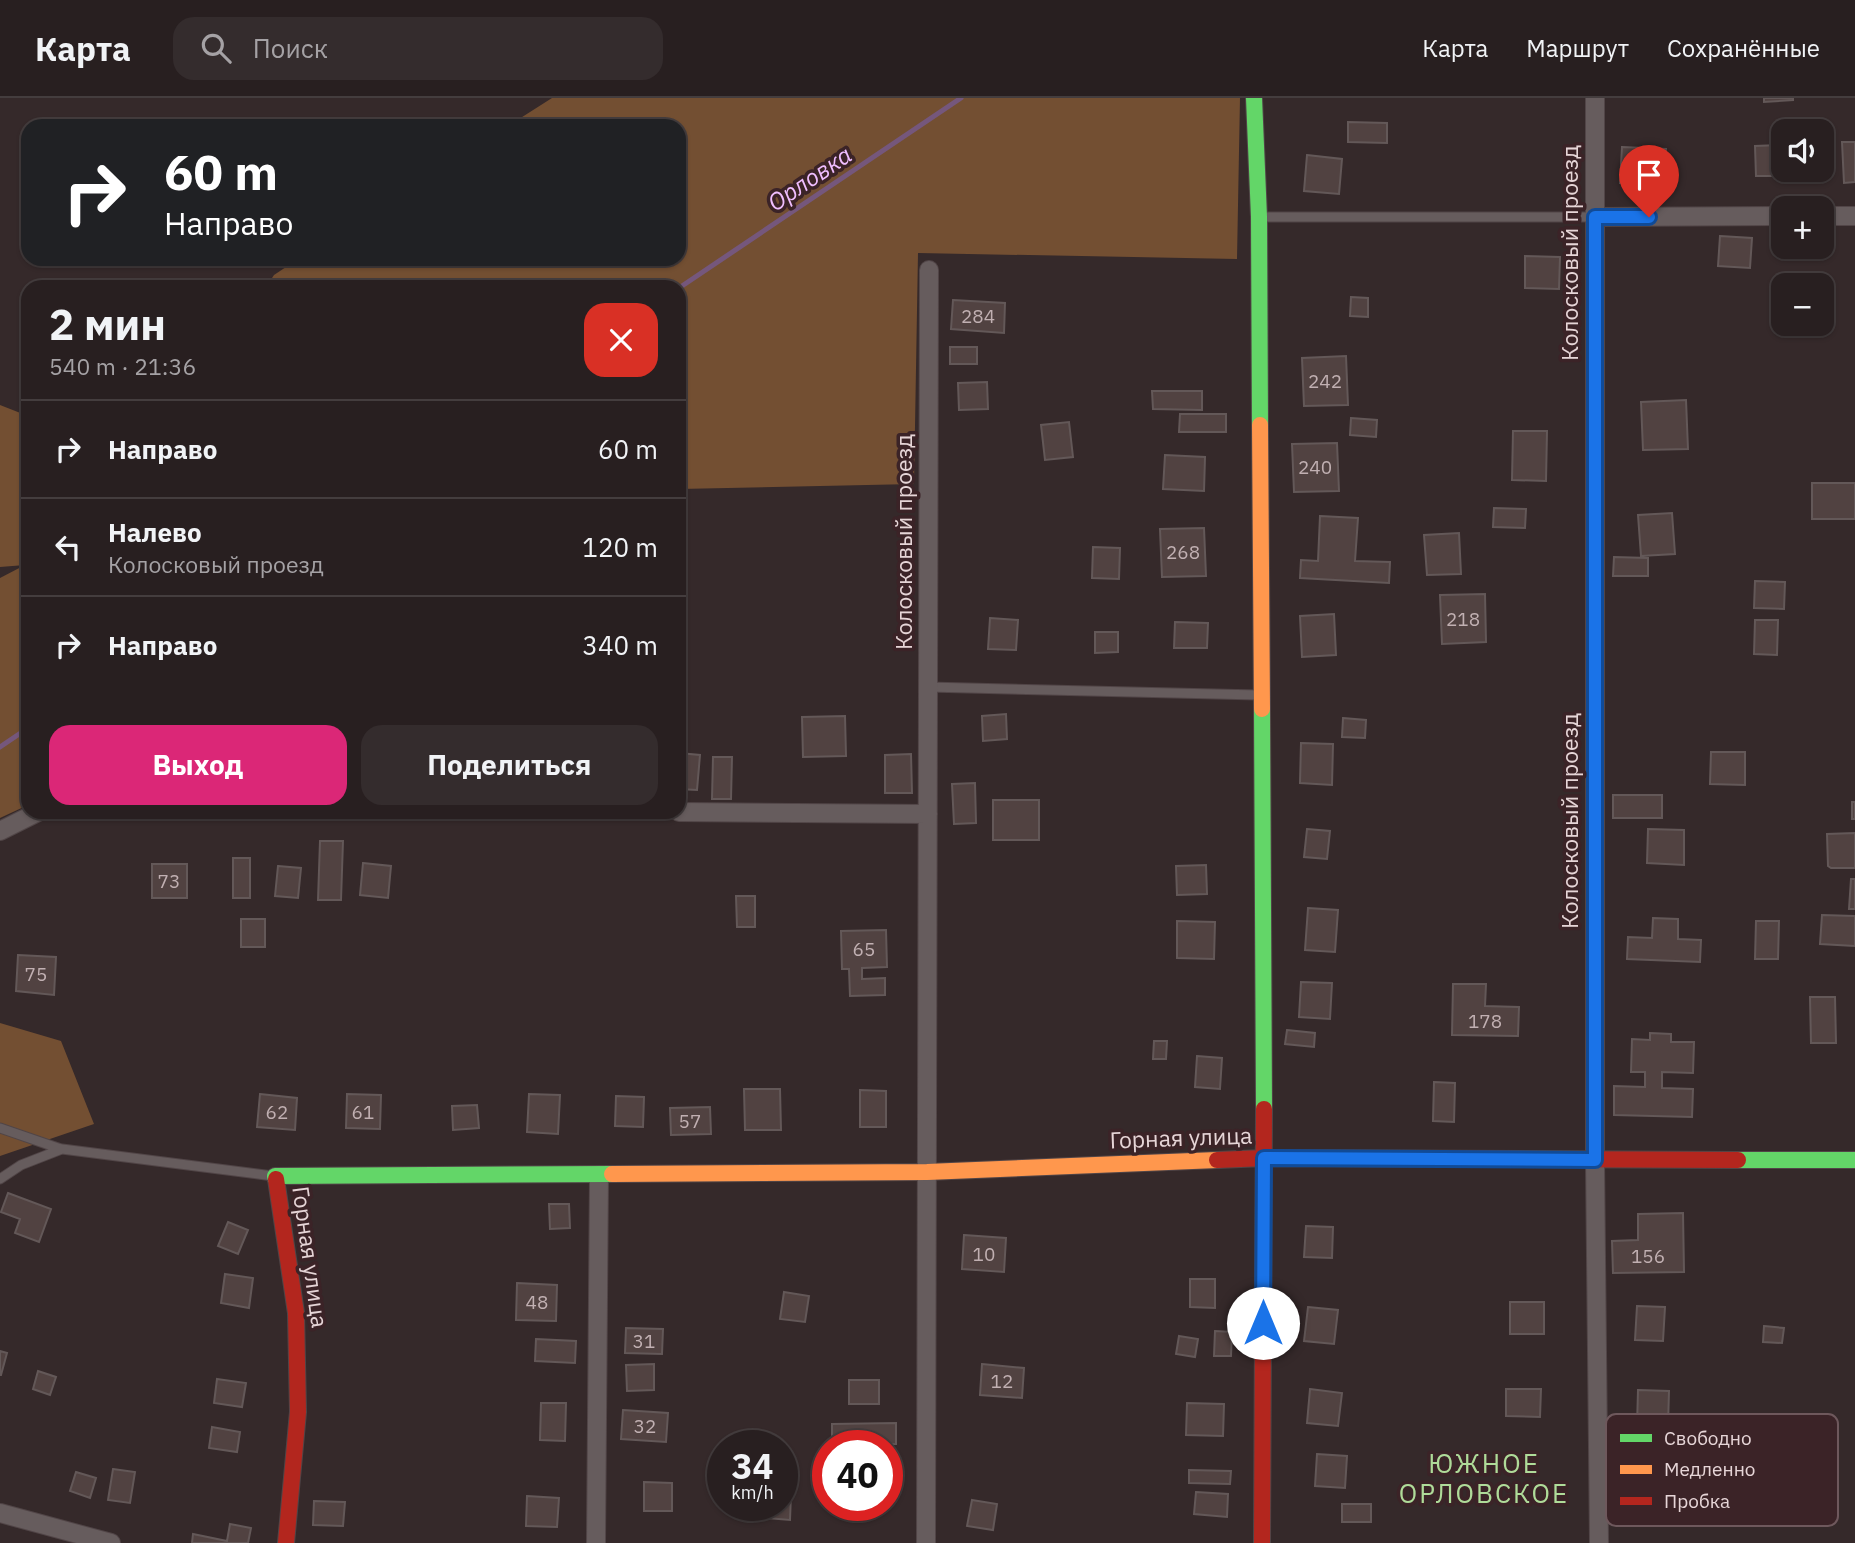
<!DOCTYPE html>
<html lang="ru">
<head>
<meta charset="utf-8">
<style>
	body { margin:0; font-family:"IBM Plex Sans",sans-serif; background:#342c2d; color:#f1f3f6; height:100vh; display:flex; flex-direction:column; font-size:26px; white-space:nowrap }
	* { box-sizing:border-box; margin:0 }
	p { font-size:23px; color:#a5a2a5 }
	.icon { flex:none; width:38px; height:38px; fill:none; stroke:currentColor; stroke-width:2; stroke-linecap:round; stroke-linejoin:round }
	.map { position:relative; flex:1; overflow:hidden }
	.panel { position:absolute; left:21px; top:182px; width:665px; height:539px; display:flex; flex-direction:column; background:#281f20; border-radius:21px; box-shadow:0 2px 5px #0004,0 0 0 2px #443d3e }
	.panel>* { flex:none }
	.banner { position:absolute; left:21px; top:21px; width:665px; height:147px; border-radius:21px; box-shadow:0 2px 5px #0004,0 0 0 2px #443d3e; background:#202124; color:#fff; overflow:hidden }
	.controls { position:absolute; left:1771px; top:21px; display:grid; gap:14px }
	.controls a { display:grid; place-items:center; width:63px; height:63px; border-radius:14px; background:#281f20; box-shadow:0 2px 5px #0004,0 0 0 2px #443d3e; font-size:35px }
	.speed { position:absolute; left:707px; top:1332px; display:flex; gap:14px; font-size:35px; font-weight:700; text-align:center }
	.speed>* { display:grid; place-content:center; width:91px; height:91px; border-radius:50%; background:#281f20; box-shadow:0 2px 5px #0004,0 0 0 2px #443d3e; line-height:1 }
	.speed small { font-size:18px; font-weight:400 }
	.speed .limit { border:10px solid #d22; background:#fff; color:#111 }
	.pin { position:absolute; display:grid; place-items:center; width:60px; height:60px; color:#fff; margin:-72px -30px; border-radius:50% 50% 50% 0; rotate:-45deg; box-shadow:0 0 7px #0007 }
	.pin .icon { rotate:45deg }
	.me { position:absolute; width:77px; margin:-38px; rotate:0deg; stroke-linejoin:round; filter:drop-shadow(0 0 5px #0008) }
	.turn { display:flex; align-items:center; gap:24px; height:147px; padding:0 28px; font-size:32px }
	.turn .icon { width:91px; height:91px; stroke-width:2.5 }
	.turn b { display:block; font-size:49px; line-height:60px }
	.round { display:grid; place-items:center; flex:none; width:74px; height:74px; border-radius:21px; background:#342c2d }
	.summary { display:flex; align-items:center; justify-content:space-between; height:119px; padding:0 28px }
	h1 { font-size:42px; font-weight:700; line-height:52px }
	.action { display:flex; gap:14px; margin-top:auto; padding:14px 28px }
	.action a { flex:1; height:80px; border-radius:21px; background:#db2777; color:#fff; font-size:28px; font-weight:700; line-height:80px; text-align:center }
	.action a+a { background:#342c2d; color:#f1f3f6 }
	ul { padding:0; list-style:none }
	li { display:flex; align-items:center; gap:21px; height:98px; padding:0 28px; border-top:2px solid #443d3e }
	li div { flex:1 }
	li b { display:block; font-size:26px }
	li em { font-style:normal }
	header { display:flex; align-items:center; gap:42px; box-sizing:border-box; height:98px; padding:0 35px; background:#281f20; border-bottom:2px solid #443d3e }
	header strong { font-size:33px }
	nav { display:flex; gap:38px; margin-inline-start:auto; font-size:24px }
	.search { width:490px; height:63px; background:#342c2d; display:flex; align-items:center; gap:18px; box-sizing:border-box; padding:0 24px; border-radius:21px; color:#a5a2a5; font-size:26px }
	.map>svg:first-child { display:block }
	.forest { fill:#734f32 }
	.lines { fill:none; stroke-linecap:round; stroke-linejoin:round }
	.stream { stroke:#75577c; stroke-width:5 }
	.building { fill:#514241; stroke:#635858; stroke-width:2 }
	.lane-casing { stroke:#514547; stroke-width:11 }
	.street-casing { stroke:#514547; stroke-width:20 }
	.fast-casing { stroke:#514547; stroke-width:18 }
	.slow-casing { stroke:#514547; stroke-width:18 }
	.jam-casing { stroke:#514547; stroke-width:18 }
	.lane { stroke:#665c5d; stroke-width:9 }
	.street { stroke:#665c5d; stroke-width:18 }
	.fast { stroke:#63d668; stroke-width:16 }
	.slow { stroke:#ff974d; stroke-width:16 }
	.jam { stroke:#b3261e; stroke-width:16 }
	.route-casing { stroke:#114b97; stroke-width:18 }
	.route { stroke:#1a73e8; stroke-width:12 }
	.labels { text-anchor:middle; stroke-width:7; stroke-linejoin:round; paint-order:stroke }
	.number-label { font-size:19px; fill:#c1b0b2 }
	.street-label { font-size:23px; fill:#e6d5d7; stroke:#3b2327 }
	.water-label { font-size:24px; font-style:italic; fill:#f0beff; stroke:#3b2327 }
	.quarter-label { font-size:26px; letter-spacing:2px; fill:#afdb99; stroke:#3b2327 }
	.key { fill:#3b2327; stroke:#6e585c; stroke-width:2 }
	.key-label { font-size:19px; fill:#e6d5d7 }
</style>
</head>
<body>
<header>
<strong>Карта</strong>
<div class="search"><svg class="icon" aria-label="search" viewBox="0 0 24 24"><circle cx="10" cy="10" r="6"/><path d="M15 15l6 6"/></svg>Поиск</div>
<nav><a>Карта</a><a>Маршрут</a><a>Сохранённые</a></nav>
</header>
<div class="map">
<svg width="1855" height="1445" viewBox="0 0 1855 1445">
	<rect width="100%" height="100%" fill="#35292a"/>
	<path class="forest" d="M552,0H1240L1237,161L918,155L914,386L679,391V189H266L274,177L298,161H679V28H508Z
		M0,307L28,318V707L0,720V480L25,467L0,469Z
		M0,925L61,943L94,1026L0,1058Z"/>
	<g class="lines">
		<path class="stream" d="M679,190L961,0
			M0,649L28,630"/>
	</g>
	<path class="building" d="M1764,0H1793V2L1764,4Z
		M1348,24L1387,25V45L1348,44Z
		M1842,44H1855V84L1844,85Z
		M1781,47L1782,78H1756L1755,48Z
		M1622,49L1666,51L1664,88L1620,85Z
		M1307,57L1342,61L1339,96L1304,93Z
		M1720,138L1752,140L1750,170L1718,168Z
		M1525,158L1560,159L1559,191L1525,190Z
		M1351,199L1368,200V219L1350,218Z
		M953,202L1005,205L1004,235L951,231Z
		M950,249H977V266H950Z
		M1346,258L1348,307L1304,308L1302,260Z
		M987,284L988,311L959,312L958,285Z
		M1152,293H1202V312L1153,311Z
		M1686,302L1688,351L1643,352L1641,304Z
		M1180,316H1226V334H1179Z
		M1351,320L1377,322L1376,339L1350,337Z
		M1069,324L1073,359L1045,362L1041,327Z
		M1513,333H1547L1546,383L1512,382Z
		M1337,345L1339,393L1294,394L1292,346Z
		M1165,357L1205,359L1204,393L1163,391Z
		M1812,385H1855V421H1812Z
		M1494,410L1526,411L1525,430L1493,429Z
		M1672,415L1675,456L1641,458L1638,417Z
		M1320,418L1358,420L1355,463L1390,464L1389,485L1300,480L1301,462L1318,463Z
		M1204,430L1206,478L1162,479L1160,431Z
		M1459,435L1461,476L1427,477L1424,437Z
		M1093,449L1120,450L1119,481L1092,480Z
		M1614,459L1648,460V478H1613Z
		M1755,483L1785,484L1784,511L1754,510Z
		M1485,496L1486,544L1442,546L1440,497Z
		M1334,516L1336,557L1302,559L1300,518Z
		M990,520L1018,522L1016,552L988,551Z
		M1755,522H1778L1777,557L1754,556Z
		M1175,524L1208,525L1207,550H1174Z
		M1095,534H1118V554L1095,555Z
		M1006,616L1007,641L983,643L982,618Z
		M845,618L846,658L803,659L802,619Z
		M1343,620L1366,622L1365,640L1342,639Z
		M1301,645L1333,646L1332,687L1300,685Z
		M1711,654H1745V687L1710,686Z
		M679,655L700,657L697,692L679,691Z
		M911,656L912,695H885V657Z
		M713,659H732L731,701H712Z
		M975,685L976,725L954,726L952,686Z
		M1613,697H1662V720H1613Z
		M993,702H1039V742H993Z
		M1852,704H1855V721H1852Z
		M1307,731L1330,733L1327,761L1304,759Z
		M1648,731L1684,732V767L1647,765Z
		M1855,735V770H1831L1828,768L1827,736Z
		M320,743H343L341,802H318Z
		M233,760H250V800H233Z
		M363,765L391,768L388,800L360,797Z
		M152,766H187V800H152Z
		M1206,767L1207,796L1177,797L1176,768Z
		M278,768L301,770L298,800L275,798Z
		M1851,781H1855V811H1849Z
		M736,798H755V829H737Z
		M1308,810L1338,812L1335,854L1305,852Z
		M1822,817L1855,818V848L1820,846Z
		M1653,820L1678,821V841L1701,842L1700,864L1627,861L1628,839L1652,840Z
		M241,821H265V849H241Z
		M1177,823L1215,824L1214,861L1177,860Z
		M1756,823H1779L1778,861H1755Z
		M886,832L887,869L862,870V881L885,880V897L850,898L849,871H842L841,833Z
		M18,857L56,859L54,897L16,893Z
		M1301,884L1332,885L1330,921L1299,919Z
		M1453,886H1486L1485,908L1519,909L1518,938L1452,937Z
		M1810,899H1835L1836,945H1811Z
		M1287,932L1315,935L1314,949L1285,946Z
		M1650,935L1671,936V944H1694L1693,975L1662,974V990L1693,991L1692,1019L1614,1017V988L1645,989V974H1631L1632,941L1650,942Z
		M1154,943H1167L1166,961H1153Z
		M1197,958L1222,960L1220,991L1195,989Z
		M1434,984L1455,985L1454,1024L1433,1023Z
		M744,991H780L781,1032H745Z
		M860,992L886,993V1029H860Z
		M260,996L297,1000L295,1032L257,1029Z
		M347,996L381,997L380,1031L346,1030Z
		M529,996L560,997L558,1036L527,1034Z
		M616,998L644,999L643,1029L615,1028Z
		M477,1007L479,1030L453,1032L452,1008Z
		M710,1009L711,1036L671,1037L670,1010Z
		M8,1095L51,1111L39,1144L15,1135L20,1121L1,1114Z
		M549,1106H569L570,1130L550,1131Z
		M1683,1115L1684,1174L1613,1175L1612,1143L1638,1142V1116Z
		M228,1124L248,1132L238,1156L218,1148Z
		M1306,1128L1333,1129L1332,1160L1304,1159Z
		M964,1137L1006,1140L1004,1174L962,1171Z
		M225,1176L253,1180L249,1210L221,1205Z
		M1190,1181H1215V1210L1190,1209Z
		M517,1185L557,1187L556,1223L516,1222Z
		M784,1194L809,1198L805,1224L780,1221Z
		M1510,1204H1544V1236H1510Z
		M1637,1208L1665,1209L1663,1243L1635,1242Z
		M1308,1209L1338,1212L1334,1246L1304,1243Z
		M1764,1228L1784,1230L1782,1245L1763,1244Z
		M626,1230L663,1231L662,1256L625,1255Z
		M1215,1233L1232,1234L1231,1258H1214Z
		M1179,1238L1198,1241L1195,1259L1176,1256Z
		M536,1241L576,1243L575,1265L535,1263Z
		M0,1253L7,1255L1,1277H0Z
		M654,1266V1292L627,1293L626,1267Z
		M982,1266L1024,1270L1022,1300L980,1297Z
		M38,1273L56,1279L50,1297L33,1291Z
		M217,1281L246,1285L242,1309L214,1305Z
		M849,1282H879V1306H849Z
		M1310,1291L1342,1295L1338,1328L1307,1325Z
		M1506,1291H1541L1540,1319L1506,1318Z
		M1638,1292L1669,1293L1668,1328H1637Z
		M541,1305H566L565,1343L540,1342Z
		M1187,1305L1224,1306L1223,1338L1186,1337Z
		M623,1312L668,1315L666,1344L621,1341Z
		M896,1325V1346L832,1347V1326Z
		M212,1329L240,1334L237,1354L209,1350Z
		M1317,1356L1347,1358L1345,1390L1315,1388Z
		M113,1371L135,1374L130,1405L108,1402Z
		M1189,1372L1231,1373L1230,1386L1189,1385Z
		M76,1374L96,1380L90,1400L70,1393Z
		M644,1384L672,1385V1413H644Z
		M1196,1394L1228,1396L1227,1419L1194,1416Z
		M782,1395L791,1396L790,1422L767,1420L768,1407H782Z
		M527,1398L559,1400L557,1429L526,1428Z
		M972,1402L997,1406L993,1432L967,1428Z
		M314,1403L345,1404L343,1428L313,1427Z
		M1342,1406H1371V1424H1342Z
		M230,1426L251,1430L248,1445H192L193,1436L227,1443Z"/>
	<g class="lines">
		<defs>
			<path id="lane" d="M1261,119H1595
				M928,589L1258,597
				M0,1030L61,1051
				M0,1081L21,1067L62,1051L273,1078"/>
			<path id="street" d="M1595,0V1062L1599,1445
				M1822,118H1855
				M1595,119L1783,118
				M679,714L928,716
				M0,733L38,714
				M0,1415L111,1445
				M596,1445L599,1077
				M926,1445L929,172"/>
			<path id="fast" d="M1254,0L1259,119L1260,327
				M1262,611L1264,1011
				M1738,1062H1855
				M276,1081L275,1078L612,1076"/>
			<path id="slow" d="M1260,327L1262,611
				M612,1076L927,1074L1217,1062"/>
			<path id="jam" d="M1217,1062L1264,1060L1738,1062
				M276,1081L296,1215L298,1314L286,1445
				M1262,1445L1264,1011"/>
		</defs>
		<use href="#lane" class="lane-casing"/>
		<use href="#street" class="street-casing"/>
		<use href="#fast" class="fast-casing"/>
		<use href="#slow" class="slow-casing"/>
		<use href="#jam" class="jam-casing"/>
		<use href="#lane" class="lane"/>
		<use href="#street" class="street"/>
		<use href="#fast" class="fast"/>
		<use href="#slow" class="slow"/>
		<use href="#jam" class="jam"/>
	</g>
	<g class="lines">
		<defs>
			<path id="route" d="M1263,1225L1264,1060L1595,1062V119H1649"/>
		</defs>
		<use href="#route" class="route-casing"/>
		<use href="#route" class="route"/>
	</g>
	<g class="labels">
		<g class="number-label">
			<text x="978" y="225">284</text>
			<text x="1325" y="290">242</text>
			<text x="1315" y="376">240</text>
			<text x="1183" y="461">268</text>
			<text x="1463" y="528">218</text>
			<text x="169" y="790">73</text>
			<text x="864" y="858">65</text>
			<text x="36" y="883">75</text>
			<text x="1485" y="930">178</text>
			<text x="277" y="1021">62</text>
			<text x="363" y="1021">61</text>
			<text x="690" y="1030">57</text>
			<text x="984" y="1163">10</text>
			<text x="1648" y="1165">156</text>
			<text x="537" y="1211">48</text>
			<text x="644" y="1250">31</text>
			<text x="1002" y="1290">12</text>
			<text x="645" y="1335">32</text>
		</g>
		<g class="street-label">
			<text transform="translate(1570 155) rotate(-90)" y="8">Колосковый проезд</text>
			<text transform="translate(904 444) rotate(-90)" y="8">Колосковый проезд</text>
			<text transform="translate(1570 723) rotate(-90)" y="8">Колосковый проезд</text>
			<text transform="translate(1181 1040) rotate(-2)" y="8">Горная улица</text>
			<text transform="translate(310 1159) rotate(82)" y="8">Горная улица</text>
		</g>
		<g class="water-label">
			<text transform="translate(810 81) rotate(-34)" y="8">Орловка</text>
		</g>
		<g class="quarter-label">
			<text x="1484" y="1375">ЮЖНОЕ<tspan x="1484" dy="30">ОРЛОВСКОЕ</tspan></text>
		</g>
	</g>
	<rect x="1606" y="1316" width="232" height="112" rx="10" class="key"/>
	<rect x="1620" y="1336" width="32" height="8" fill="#63d668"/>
	<rect x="1620" y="1367" width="32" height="9" fill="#ff974d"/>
	<rect x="1620" y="1399" width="32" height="8" fill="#b3261e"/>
	<g class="key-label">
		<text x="1664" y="1347">Свободно</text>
		<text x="1664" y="1378">Медленно</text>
		<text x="1664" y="1410">Пробка</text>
	</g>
</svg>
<div class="controls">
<a><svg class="icon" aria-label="sound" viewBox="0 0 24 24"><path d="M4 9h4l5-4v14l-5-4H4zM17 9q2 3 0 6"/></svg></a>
<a>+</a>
<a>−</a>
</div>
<div class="speed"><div>34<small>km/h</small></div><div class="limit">40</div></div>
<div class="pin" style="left:1649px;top:119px;background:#d93025"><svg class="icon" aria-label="arrive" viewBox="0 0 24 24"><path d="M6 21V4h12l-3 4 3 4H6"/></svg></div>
<svg class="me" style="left:1263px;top:1225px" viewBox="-20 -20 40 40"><circle r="19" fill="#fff"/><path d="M0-13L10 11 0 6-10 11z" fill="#1a73e8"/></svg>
<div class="banner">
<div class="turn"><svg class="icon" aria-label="right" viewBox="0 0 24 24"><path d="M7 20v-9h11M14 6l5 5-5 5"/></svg><div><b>60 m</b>Направо</div></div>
</div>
<section class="panel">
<div class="summary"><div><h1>2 мин</h1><p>540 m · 21:36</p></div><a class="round" style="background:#d93025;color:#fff"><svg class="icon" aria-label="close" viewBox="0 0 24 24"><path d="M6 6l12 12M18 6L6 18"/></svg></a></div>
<ul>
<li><svg class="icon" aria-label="right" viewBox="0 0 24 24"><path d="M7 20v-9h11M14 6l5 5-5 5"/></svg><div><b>Направо</b></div><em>60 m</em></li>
<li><svg class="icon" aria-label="left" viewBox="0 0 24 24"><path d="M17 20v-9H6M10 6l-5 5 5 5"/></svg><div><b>Налево</b><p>Колосковый проезд</p></div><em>120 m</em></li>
<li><svg class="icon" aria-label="right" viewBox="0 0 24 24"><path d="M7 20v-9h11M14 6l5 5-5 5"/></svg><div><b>Направо</b></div><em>340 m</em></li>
</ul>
<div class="action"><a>Выход</a><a>Поделиться</a></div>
</section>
</div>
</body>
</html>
